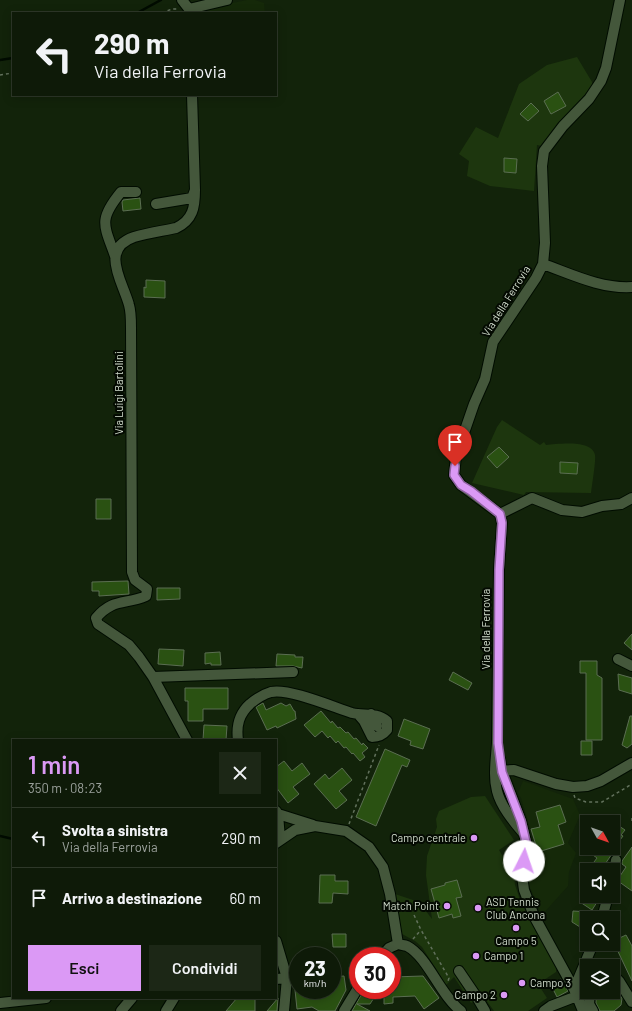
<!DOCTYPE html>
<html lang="it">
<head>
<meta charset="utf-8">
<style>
	body { margin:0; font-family:Barlow,sans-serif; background:#1c2716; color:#f1f3f6; height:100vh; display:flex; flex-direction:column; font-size:15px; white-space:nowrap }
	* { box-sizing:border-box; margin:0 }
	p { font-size:13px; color:#9ba19c }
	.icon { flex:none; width:22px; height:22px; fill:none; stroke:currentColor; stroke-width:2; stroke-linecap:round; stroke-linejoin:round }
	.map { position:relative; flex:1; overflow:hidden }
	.details { position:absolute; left:12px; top:739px; width:265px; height:260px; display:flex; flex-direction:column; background:#0e1a08; border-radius:0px; box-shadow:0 2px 10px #0003,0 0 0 1px #2e3829 }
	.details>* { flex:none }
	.guide { position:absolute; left:12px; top:12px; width:265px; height:84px; border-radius:0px; box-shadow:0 2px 10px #0003,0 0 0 1px #2e3829; background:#0e1a08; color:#f1f3f6; overflow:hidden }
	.needle { width:26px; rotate:130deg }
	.buttons { position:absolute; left:580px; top:815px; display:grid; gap:8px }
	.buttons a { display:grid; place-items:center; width:40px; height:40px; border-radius:0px; background:#0e1a08; box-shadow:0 2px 10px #0003,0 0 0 1px #2e3829; font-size:20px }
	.speed { position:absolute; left:289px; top:947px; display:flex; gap:8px; font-size:20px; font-weight:700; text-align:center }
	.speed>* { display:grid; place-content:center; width:52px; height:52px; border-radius:50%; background:#0e1a08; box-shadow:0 2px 10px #0003,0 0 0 1px #2e3829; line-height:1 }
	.speed small { font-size:10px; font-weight:400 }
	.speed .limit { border:6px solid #d22; background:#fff; color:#111 }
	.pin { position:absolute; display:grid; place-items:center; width:34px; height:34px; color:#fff; margin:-41px -17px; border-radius:50% 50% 50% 0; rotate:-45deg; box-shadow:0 0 4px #0007 }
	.pin .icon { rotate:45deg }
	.me { position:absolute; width:44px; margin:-22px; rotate:4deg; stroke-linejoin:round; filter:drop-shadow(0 0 3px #0008) }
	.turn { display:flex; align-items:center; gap:14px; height:84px; padding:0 16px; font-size:18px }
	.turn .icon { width:52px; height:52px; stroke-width:2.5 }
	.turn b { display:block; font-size:28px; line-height:34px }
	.round { display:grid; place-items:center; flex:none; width:42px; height:42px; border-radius:0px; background:#1c2716 }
	.head { display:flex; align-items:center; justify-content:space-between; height:68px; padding:0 16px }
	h1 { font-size:24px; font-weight:600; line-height:30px; color:#db99f5 }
	.action { display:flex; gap:8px; margin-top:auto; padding:8px 16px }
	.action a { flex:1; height:46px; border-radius:0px; background:#db99f5; color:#111; font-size:16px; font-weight:600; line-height:46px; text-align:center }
	.action a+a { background:#1c2716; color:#f1f3f6 }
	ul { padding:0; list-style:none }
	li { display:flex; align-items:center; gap:12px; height:60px; padding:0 16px; border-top:1px solid #2e3829 }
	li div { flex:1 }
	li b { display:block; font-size:15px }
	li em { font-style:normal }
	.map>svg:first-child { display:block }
	.built { fill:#152909 }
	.green { fill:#1d360e }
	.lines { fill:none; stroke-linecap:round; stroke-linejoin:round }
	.stream { stroke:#010b00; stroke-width:2.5 }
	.building { fill:#2a5112; stroke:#5b6e52 }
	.minor-casing { stroke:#010c00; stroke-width:12 }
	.path { stroke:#62715c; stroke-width:1.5; stroke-dasharray:3 3; stroke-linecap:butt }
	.minor { stroke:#44573b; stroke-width:10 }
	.route-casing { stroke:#8e639f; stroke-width:10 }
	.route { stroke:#db99f5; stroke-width:7 }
	.poi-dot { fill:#db99f5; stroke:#040a02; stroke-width:1.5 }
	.labels { text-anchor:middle; stroke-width:4; stroke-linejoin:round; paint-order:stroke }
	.street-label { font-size:11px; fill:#d2ddcd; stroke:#040a02 }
	.poi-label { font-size:11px; fill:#d2ddcd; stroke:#040a02; text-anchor:end }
</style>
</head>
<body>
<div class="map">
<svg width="632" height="1011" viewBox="0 0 632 1011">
	<rect width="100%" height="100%" fill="#12230a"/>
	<path class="built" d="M247,0H255L264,3L265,13H196L202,9Z
		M523,781L573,799L580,815L568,843L576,853L569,872L568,886L542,915L528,883V875L533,845L532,835L521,798L518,793Z"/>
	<path class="green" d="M577,57L592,82V86L542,146L537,145L534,191L490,186L467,176L469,161L459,154L476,127L498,138L519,84L547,65Z
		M502,420L540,445L544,442L546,445C558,444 592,439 595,455C596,461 592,485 591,493L526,492L524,495L472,483L497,427Z
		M485,796L514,840L499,850L514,875L515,885L519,897L556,967V972L538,984L547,998L528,1011H494L483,996L471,1003L454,977L446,985L422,947L415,941L402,934L395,894L419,902L432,919L426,875L427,856L437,827L436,819L439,811L471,797Z"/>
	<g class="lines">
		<path class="stream" d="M137,13L161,0
			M0,60L13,58
			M0,836L13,839"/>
	</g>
	<path class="building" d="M558,92L566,106L551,114L544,101Z
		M531,103L539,111L528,121L520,114Z
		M504,158L517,159L516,173L504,172Z
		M140,198L141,209L123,211L122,202L123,200Z
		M146,280L165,281V298L144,297V287L146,288Z
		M499,447L509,457L497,468L487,457Z
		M560,462L578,463L577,474L560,473Z
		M96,499H111V519H96Z
		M128,581L129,594L99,596V591H92V582Z
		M157,588H180V599L157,600Z
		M632,634V650L624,643Z
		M159,649L184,650L183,666L158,664Z
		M220,652L221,665H211V663L205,664V653Z
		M277,654L295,655V657H303L302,668L293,666H276Z
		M580,661H597V675L602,678V740H586V673H580Z
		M453,672L472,683L468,690L449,680Z
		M618,674L632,678V694L619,690Z
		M185,688H228V709H203V721H188V701H185Z
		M263,703L266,710L281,703L286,706L290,704L294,711H295L296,719L277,728L276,726L267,730L256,707Z
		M321,711L331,723L332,721L338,728L340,727L346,733L348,732L354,739L356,738L362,745L363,743L368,748L362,753L365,757L360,761L353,753L352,754L346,747L344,748L338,741L336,743L330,736L328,738L322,731L315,737L304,725Z
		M630,716H632V744L627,748L622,745Z
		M404,719L430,729L423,749L410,745L411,741L398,736Z
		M204,725L227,726L226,740H203Z
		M581,741H592V755H581Z
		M385,749L410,760L407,767L402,765L376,826L356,817Z
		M284,761L292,771L302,763L310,774L293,787L299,794L288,803L276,787V767Z
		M342,768L352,780L339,791L347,800L336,809L314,784L325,774L329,779Z
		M560,805L566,822L558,825L564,844L538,852L531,829L540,827L536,812Z
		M619,826L625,830L621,835L623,836L614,848H616L601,870H588L597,858L593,855L598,848H613V834Z
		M632,847V891L618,881L620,876L626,867L622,864V861Z
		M320,875H335V881H348V894L333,893L332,903H319Z
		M457,880L462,897L456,898L461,916L453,918L452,914L439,918L431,889L445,885V883Z
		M584,896H594L599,899L592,910L580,902Z
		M573,911L590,912L580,927L572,922Z
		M332,934H346V947H333Z
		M626,935L632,946V981L613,941Z
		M344,976L346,990L335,1011H319L312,1007L297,1009L295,990H332V977Z
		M423,976L439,998L424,1009L415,996L393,997V1003L384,1004V990H392V977Z
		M561,979L568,991L557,997L551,985Z
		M613,984L622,998L621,1005L614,1011H600L596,1003V992H613Z
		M364,990H379L370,1004H357L370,1011H352Z
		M237,998H255V1011H226Z
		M278,998L277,1011H267Z"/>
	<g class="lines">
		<defs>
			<path id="minor" d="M182,0L189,9
				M189,9L227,0
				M156,204L192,198L195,190
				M115,256C104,225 98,220 121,192H136
				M543,264C571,274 601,289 632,287
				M500,514L532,498L562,510L582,512L602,506L621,504L632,498
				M618,659L632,666
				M153,677L293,672
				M371,714L377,726
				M187,740L153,677L139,657L129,645L98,624L96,618C113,598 125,605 146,596L147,589L135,580L132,572L131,327C131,320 131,312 129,305C123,282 99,249 134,237C147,233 162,231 176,228C193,220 195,207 195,190L192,95
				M238,740C236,725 239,714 250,704C256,699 264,694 271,692C289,688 333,707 352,713C364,716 376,712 387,721V730C383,735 379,737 372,737L364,721L358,714
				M500,759L502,771L521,821L527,846L522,876L524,890L534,916L574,989L583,1011
				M496,771L514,770L556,784L573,787L587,786L601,781L632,763
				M276,811L278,814L313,825
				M278,814L280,839
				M524,834C514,822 501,807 497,791C493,776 496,759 497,743L499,569L502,523L500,514L461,485L454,475L456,456L474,404L485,379L493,342L536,278L543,264L545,243L542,166L544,151L563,126L589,99L601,81L606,68L620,0
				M276,843L295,830L315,826L346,831L369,847L383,867L390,894L398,944
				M613,877L616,860
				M602,918L608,896
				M276,941L287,978L284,1011
				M382,956L389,948L398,944C401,945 404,945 407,946C428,957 440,995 461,1011
				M459,971L478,999L485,1011
				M613,975L619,981L632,1002
				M276,979L287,978
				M574,989L593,944
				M590,992L589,1004L593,1011
				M0,1003L46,998
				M121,1011L132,998
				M166,1011L174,998
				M344,1011L358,988
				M544,1011L551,1006L577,996"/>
		</defs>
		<use href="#minor" class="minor-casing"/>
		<path class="path" d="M162,13L172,9H177
			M0,75L13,73
			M574,795L575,798L586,802H602L632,784
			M632,821V817
			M349,824L379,745
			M414,915L421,930L449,978L448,981
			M413,939L421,930"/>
		<use href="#minor" class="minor"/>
	</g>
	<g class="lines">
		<defs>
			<path id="route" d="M455,466L454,475L461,485L471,491L500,514L502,523L499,570L498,743L502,772L521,821L527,846L524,861"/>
		</defs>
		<use href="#route" class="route-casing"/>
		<use href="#route" class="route"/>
	</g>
	<g class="poi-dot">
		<circle cx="474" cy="838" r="4"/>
		<circle cx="447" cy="906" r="4"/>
		<circle cx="478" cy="908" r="4"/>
		<circle cx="516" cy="928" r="4"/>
		<circle cx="476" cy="956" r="4"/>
		<circle cx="522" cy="983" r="4"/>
		<circle cx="504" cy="995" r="4"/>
	</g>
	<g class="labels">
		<g class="street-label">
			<text transform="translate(506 301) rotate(-58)" y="4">Via della Ferrovia</text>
			<text transform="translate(119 393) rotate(-90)" y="4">Via Luigi Bartolini</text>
			<text transform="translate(486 629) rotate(-90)" y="4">Via della Ferrovia</text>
		</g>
		<g class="poi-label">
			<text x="466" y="842">Campo centrale</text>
			<text x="486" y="906" text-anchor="start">ASD Tennis<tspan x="486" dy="13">Club Ancona</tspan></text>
			<text x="439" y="910">Match Point</text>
			<text x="516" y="945" text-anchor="middle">Campo 5</text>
			<text x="484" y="960" text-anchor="start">Campo 1</text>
			<text x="530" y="987" text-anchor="start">Campo 3</text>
			<text x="496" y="999">Campo 2</text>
		</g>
	</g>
</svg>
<div class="buttons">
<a><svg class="needle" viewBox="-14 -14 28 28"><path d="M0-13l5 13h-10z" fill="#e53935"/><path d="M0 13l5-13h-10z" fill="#9ba19c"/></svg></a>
<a><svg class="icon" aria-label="sound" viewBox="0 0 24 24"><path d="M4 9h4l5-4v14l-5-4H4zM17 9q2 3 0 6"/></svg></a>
<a><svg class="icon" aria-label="search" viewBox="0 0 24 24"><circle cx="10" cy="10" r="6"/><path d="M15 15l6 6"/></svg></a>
<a><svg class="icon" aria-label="layers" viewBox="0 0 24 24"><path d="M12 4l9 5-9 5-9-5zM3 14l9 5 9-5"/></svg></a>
</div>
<div class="speed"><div>23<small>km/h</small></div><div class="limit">30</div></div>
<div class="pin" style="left:455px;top:466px;background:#d93025"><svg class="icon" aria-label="arrive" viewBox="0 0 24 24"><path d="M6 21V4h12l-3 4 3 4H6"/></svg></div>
<svg class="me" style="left:524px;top:861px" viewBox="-20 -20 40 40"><circle r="19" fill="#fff"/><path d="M0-13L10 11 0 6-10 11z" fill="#db99f5"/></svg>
<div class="guide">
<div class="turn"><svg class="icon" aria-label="left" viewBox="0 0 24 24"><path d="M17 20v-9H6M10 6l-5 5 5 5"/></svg><div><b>290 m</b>Via della Ferrovia</div></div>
</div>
<section class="details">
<div class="head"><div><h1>1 min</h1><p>350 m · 08:23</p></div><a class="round"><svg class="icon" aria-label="close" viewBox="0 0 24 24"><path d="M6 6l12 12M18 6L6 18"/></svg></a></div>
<ul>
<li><svg class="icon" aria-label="left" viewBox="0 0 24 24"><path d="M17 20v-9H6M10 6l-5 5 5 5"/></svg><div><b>Svolta a sinistra</b><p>Via della Ferrovia</p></div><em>290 m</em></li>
<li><svg class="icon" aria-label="arrive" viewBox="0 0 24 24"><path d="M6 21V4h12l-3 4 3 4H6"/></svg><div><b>Arrivo a destinazione</b></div><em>60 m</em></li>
</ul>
<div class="action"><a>Esci</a><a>Condividi</a></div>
</section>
</div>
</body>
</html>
